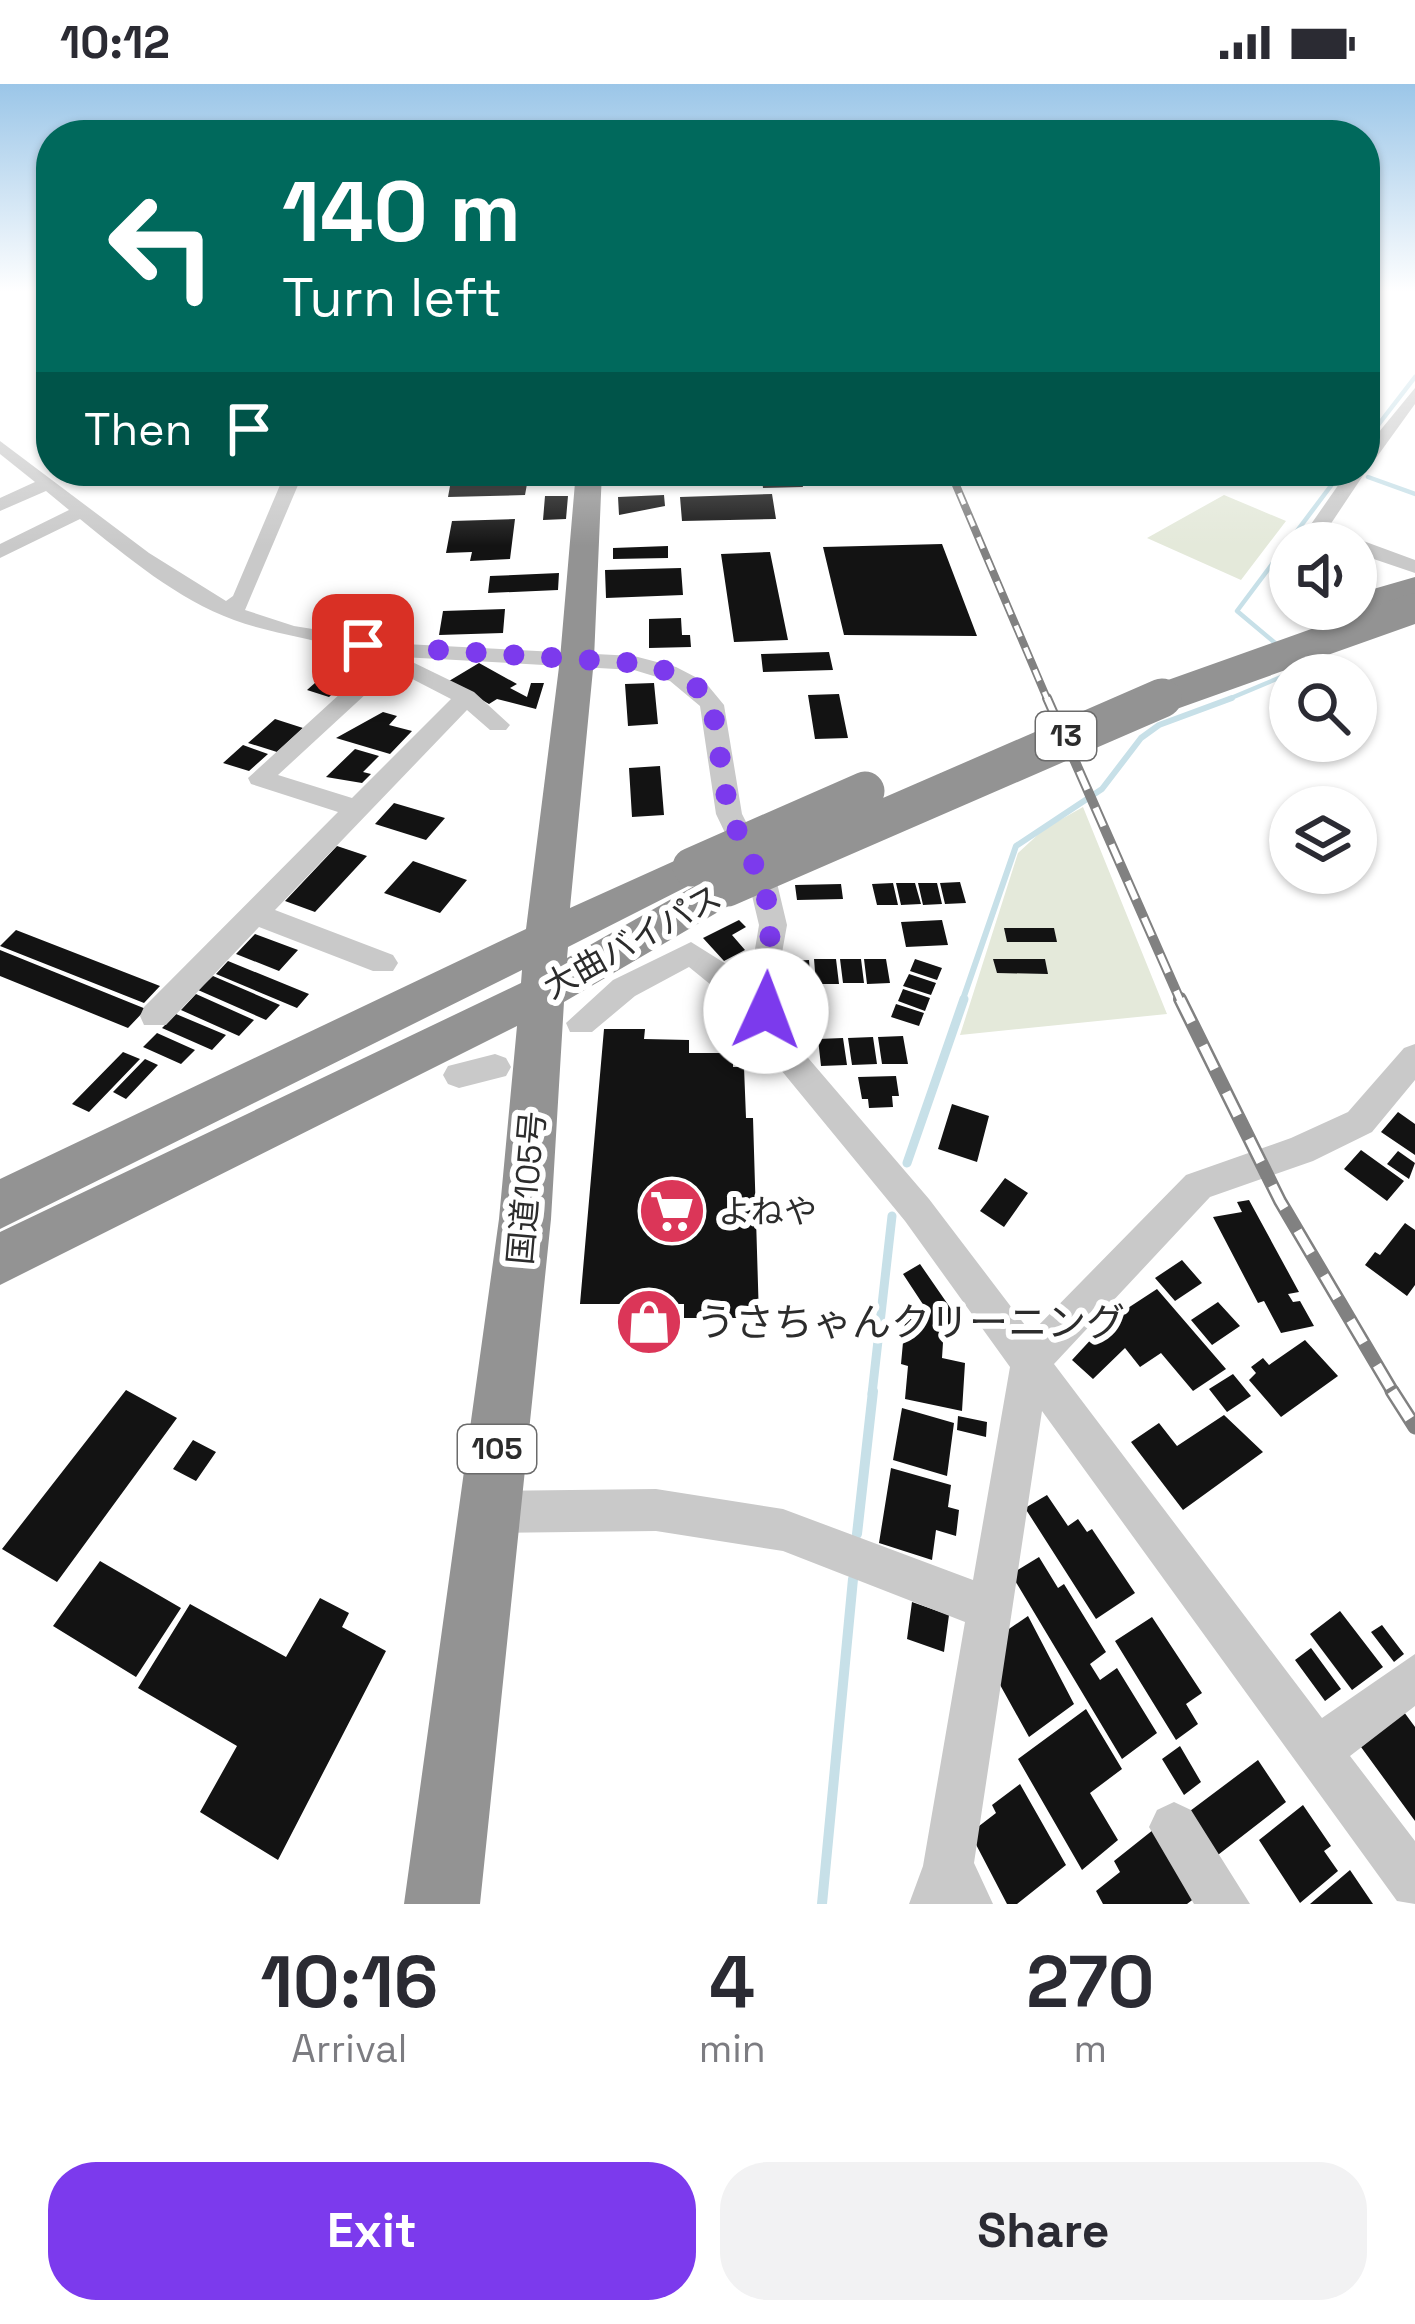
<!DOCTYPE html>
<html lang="en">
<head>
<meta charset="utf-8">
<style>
	body { margin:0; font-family:"Space Grotesk","Noto Sans JP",sans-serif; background:#f2f2f3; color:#2b2b33; height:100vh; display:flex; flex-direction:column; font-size:45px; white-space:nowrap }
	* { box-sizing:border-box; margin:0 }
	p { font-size:39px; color:#7c7c81 }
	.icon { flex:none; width:66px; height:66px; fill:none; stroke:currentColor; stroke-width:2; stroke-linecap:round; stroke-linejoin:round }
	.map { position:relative; height:1820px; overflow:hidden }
	.side { display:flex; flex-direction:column; background:#fff; flex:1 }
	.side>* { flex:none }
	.hud { position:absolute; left:36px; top:36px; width:1344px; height:366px; border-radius:48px; box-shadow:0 3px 9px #0004; background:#00695c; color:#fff; overflow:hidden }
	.tools { position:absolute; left:1269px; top:438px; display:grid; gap:24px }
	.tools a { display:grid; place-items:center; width:108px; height:108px; border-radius:50%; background:#fff; box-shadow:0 3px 9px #0004; font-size:60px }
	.pin { position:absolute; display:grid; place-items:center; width:102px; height:102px; color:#fff; margin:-51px; border-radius:24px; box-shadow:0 6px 18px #0006 }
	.me { position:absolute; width:132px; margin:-66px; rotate:2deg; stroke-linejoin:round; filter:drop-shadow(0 0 9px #0008) }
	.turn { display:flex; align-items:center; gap:42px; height:252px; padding:0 48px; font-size:54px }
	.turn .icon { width:156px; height:156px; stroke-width:2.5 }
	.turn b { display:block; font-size:84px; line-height:102px }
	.then { display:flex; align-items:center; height:114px; padding:0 48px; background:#0003; gap:24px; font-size:45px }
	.eta { display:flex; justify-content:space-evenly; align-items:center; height:204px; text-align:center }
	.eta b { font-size:72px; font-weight:600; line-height:84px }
	.action { display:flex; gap:24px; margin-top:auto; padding:24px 48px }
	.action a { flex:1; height:138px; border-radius:48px; background:#7c3aed; color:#fff; font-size:48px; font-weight:600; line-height:138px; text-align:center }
	.action a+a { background:#f2f2f3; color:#2b2b33 }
	.status { display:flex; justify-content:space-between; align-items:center; height:84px; padding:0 60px; background:#fff; direction:ltr }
	.status svg { height:33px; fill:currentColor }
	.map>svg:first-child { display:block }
	.green { fill:#e4e9da }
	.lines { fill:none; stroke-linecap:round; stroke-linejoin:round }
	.stream-far3 { stroke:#c7e0e8; stroke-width:4.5 }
	.stream-far2 { stroke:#c7e0e8; stroke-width:6 }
	.stream-far1 { stroke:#c7e0e8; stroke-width:9 }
	.stream { stroke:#c7e0e8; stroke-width:10 }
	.building { fill:#131313 }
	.minor { fill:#c9c9c9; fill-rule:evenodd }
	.highway { fill:#939393; fill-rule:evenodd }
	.rail-far3-casing { stroke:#818181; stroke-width:8 }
	.rail-far2-casing { stroke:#818181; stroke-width:10 }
	.rail-far1-casing { stroke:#818181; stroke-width:14 }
	.rail-casing { stroke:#818181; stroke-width:15 }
	.rail-far3 { stroke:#fff; stroke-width:4.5; stroke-dasharray:12; stroke-linecap:butt }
	.rail-far2 { stroke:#fff; stroke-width:6; stroke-dasharray:20; stroke-linecap:butt }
	.rail-far1 { stroke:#fff; stroke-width:9; stroke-dasharray:26; stroke-linecap:butt }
	.rail { stroke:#fff; stroke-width:10; stroke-dasharray:33; stroke-linecap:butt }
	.highway-bridge-far1 { stroke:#939393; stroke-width:30 }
	.highway-bridge { stroke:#939393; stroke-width:39 }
	.route { stroke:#7c3aed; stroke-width:21; stroke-dasharray:0 37.8 }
	.labels { text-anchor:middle; stroke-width:12; stroke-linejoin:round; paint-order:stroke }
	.shield { fill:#fff; stroke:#6b6b6b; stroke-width:3 }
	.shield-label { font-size:30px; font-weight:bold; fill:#2c2c2c }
	.street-label { font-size:33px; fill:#2c2c2c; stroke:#fff }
	.poi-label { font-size:33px; fill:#2c2c2c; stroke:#fff; text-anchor:start }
	.near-poi-label { font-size:39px; fill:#2c2c2c; stroke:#fff; text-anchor:start }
</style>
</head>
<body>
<div class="status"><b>10:12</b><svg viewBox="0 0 49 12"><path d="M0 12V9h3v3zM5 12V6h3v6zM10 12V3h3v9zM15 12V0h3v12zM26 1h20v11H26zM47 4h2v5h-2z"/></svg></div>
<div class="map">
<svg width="1415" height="1820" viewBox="0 0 1415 1820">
	<rect width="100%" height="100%" fill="#fff"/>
	<path class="green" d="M1224,411L1286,437L1241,496L1147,454Z
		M1083,723L1167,930L960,951L1018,769L1044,745Z"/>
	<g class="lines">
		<path class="stream-far3" d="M1365,358L1415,293
			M1368,393L1415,410
			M1281,564L1237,527L1342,387
			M1224,617L1293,588L1296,577"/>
		<path class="stream-far2" d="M962,918L1016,762L1102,705L1141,654L1159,641L1232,614"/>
		<path class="stream-far1" d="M907,1079L964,915
			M872,1310L892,1132"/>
		<path class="stream" d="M857,1450L873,1307
			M822,1820L853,1495"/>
	</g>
	<path class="building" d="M761,387H799L803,403L763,404Z
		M527,400L525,411L448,413L450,402Z
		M772,410L776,435L682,437L680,413Z
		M664,411L665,422L619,431L618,413Z
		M545,412H568L566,435L543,436Z
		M515,435L510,475L470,477L472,468L446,469L452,437Z
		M942,460L977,552L844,551L823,463Z
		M668,462V474L613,475V464Z
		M770,468L788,556L734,558L721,470Z
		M681,484L683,511L606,514L605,486Z
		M559,489L558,506L488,509L490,492Z
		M505,525L503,549L439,551L443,527Z
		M681,534L682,551H690L691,563L649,564V535Z
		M829,568L833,586L763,588L761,570Z
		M479,579L517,600L510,604L527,613L531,599H544L536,625L497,615L489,620L449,597Z
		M333,583L356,589L329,613L307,606Z
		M654,599L658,640L628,642L625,600Z
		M839,610L848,654L815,655L808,611Z
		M383,628L397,632L389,641L412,647L390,670L336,654Z
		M275,635L303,644L277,668L248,659Z
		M243,661L268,670L249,687L223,679Z
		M355,665L379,672L363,688L371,690L362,699L326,693Z
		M660,682L664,731L632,733L629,684Z
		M394,719L445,734L426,756L375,740Z
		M337,762L367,772L315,828L285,817Z
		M413,777L467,796L440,829L384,809Z
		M960,798L966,819L945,820L940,799Z
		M893,799L898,821H877L872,800Z
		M896,799H915L921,820L901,821Z
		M918,799H937L942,820L923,821Z
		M841,800L843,815L797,816L795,801Z
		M739,836L746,843L732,851L745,866L724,877L703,854Z
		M942,836L948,861L906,863L901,838Z
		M1004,844H1054L1057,858H1007Z
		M16,846L160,902L144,919L0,862Z
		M255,850L298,866L279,887L236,870Z
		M0,866L146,925L128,944L0,892Z
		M814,875H836L839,900H816Z
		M840,875H861L864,899H843Z
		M864,875H886L890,899L867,900Z
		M915,875L942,884L937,896L910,887Z
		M993,875H1045L1048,890L997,889Z
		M809,876L811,901H790L788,877Z
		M228,877L309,910L297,924L216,890Z
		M909,890L936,899L931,911L903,902Z
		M213,892L280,921L266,936L198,906Z
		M903,905L930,914L925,927L898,917Z
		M196,910L254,936L239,952L181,926Z
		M896,920L924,929L919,942L891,933Z
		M176,930L226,951L212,966L162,944Z
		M604,945H645L644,955L689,956V969H733V983H744L746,1034H753L759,1234H684V1220H580Z
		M157,949L195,966L181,980L143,963Z
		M903,952L908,980H882L878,953Z
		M873,953L877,980L852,981L848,954Z
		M843,954L847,981L821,982L818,955Z
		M123,968L140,975L89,1028L72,1020Z
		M145,975L158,981L126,1015L113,1008Z
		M896,992L899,1012H892L893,1023L869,1024L868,1015H862L858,993Z
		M952,1020L989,1032L977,1078L938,1065Z
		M1398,1028L1415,1040V1071L1381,1048Z
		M1361,1066L1404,1097L1387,1117L1344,1085Z
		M1398,1067L1415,1079L1409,1095L1387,1080Z
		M1005,1094L1028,1109L1004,1143L980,1127Z
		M1249,1116L1299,1208L1288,1210L1293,1218L1300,1217L1314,1242L1281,1249L1264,1217L1258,1219L1213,1133L1242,1128L1237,1118Z
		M1405,1139L1415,1146V1201L1407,1212L1365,1181L1375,1168L1380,1171Z
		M1182,1176L1202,1199L1175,1217L1155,1194Z
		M920,1180L958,1235L944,1243L942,1274L965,1279L962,1327L905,1315L908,1282L901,1280L906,1226L930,1231L903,1190Z
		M1157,1205L1226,1285L1193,1307L1161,1269L1140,1283L1125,1264L1093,1295L1072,1276L1108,1237Z
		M1218,1218L1240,1242L1212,1261L1191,1236Z
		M670,1228V1246L627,1247L628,1229Z
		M1305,1256L1338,1292L1281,1333L1249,1296L1256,1289L1251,1283L1263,1274L1269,1281Z
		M1233,1290L1251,1312L1227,1328L1209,1305Z
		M126,1306L177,1334L57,1498L2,1465Z
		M902,1324L954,1339L947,1392L893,1376Z
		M1224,1331L1263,1368L1183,1426L1131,1358L1159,1339L1177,1362Z
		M958,1332L987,1338L986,1353L957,1346Z
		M193,1356L216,1368L196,1397L173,1385Z
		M891,1384L951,1401L948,1423L959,1426L956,1452L936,1446L932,1476L879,1459Z
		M1047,1411L1068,1442L1078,1435L1087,1448L1092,1445L1135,1509L1096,1535L1025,1424Z
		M1039,1473L1058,1504L1064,1500L1106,1568L1090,1580L1100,1596L1117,1584L1157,1649L1122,1675L1011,1490Z
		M100,1477L181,1524L136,1593L53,1542Z
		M320,1514L349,1529L342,1543L386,1567L278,1776L200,1728L237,1662L138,1604L190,1520L286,1573Z
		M912,1518L949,1531L944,1568L907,1555Z
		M1340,1527L1383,1583L1352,1606L1310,1550Z
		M1028,1532L1074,1620L1029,1653L994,1590L1003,1549Z
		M1152,1533L1202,1609L1186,1620L1198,1640L1176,1656L1115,1557Z
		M1382,1541L1404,1570L1394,1578L1371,1548Z
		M1311,1564L1341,1605L1325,1617L1295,1576Z
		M1086,1625L1122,1685L1090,1709L1118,1756L1082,1786L1018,1675Z
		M1404,1628L1415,1643V1737L1361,1663Z
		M1180,1662L1201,1698L1184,1711L1162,1675Z
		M1258,1676L1286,1718L1214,1774L1186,1730Z
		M1020,1700L1066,1781L1017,1820H1007L970,1749L996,1729L992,1721Z
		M1303,1721L1331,1762L1324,1767L1338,1787L1300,1819L1259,1756Z
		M1158,1742L1200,1810L1187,1820H1103L1096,1807L1120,1788L1114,1777Z
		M1350,1786L1373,1820H1310Z"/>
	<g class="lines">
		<path class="minor" d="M1415,304V320L1371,381L1365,382V365Z
			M0,357L149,469L226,517L233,512L286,387H304L245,526L294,542L405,560L634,572L676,583L705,598L724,621L742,730L777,799L787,841L780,880L781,927L803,968L929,1115L1031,1249L1186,1091L1291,1054L1348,1028L1404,964L1415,960V996L1372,1048L1313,1077L1210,1113L1054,1280L1322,1634L1415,1570V1622L1350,1672L1415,1757V1820L1397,1817L1042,1327L974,1779L993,1820H909L923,1782L965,1538L783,1467L656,1447L490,1449L475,1443L469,1428L475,1413L490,1407L656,1405L783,1425L973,1496L1010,1283L905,1137L781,986L751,919L727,914L689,883L635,912L592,948H570L566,939L613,896L691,858L750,895L759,841L749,799L716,730L700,622L670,597L634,586L402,573L474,608L510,641L506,646H490L467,626L275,826L393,871L398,879L393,887H373L259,843L166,941H144L140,932L144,923L338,728L251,700L248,694L376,577C334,556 280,553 234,536C177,515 127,473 80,435L0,474V460L69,426L46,407L0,427V414L35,398L0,370ZM393,585L451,615L352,714L278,691Z
			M1348,387H1366L1328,444L1415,476V489L1356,469V459H1331L1307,446Z
			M495,970L506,974L511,983L506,992L459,1004L448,1000L443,991L448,982Z
			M1174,1718L1191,1726L1250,1820H1194L1149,1743L1157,1726Z"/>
		<path class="highway" d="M576,387H602L594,575L570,824L692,769L706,773L712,783L706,793L568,863L567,874L712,792L727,788L742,792L748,803L742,814L564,918L551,1135L480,1820H404L499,1135L517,942L0,1201V1148L521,899L522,886L0,1145V1095L526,845L560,575Z
			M1415,493V512L1356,529L1344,525H1356V510Z"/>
		<defs>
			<path id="rail-far3" d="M950,387L1048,617"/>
			<path id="rail-far2" d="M1047,614L1181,918"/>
			<path id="rail-far1" d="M1180,915L1280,1117L1394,1310"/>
			<path id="rail" d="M1392,1307L1415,1343"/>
		</defs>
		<use href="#rail-far3" class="rail-far3-casing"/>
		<use href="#rail-far2" class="rail-far2-casing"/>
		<use href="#rail-far1" class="rail-far1-casing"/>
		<use href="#rail" class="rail-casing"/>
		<use href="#rail-far3" class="rail-far3"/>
		<use href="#rail-far2" class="rail-far2"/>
		<use href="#rail-far1" class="rail-far1"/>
		<use href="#rail" class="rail"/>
		<path class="highway-bridge-far1" d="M1154,617L1415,524"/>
		<path class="highway-bridge" d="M692,783L865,707
			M727,803L1162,614"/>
	</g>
	<linearGradient id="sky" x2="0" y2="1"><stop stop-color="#9bc6e8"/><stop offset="0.45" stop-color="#fff"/><stop offset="1" stop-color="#fff" stop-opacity="0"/></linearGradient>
	<rect width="1415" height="462" fill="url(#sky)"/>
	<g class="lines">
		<path class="route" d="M363,561L634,579C667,586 693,592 712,621L729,730L763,799L772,841L765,880L766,927"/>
	</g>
	<defs>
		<symbol id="supermarket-disc" viewBox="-11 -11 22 22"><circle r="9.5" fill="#db3658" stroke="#fff"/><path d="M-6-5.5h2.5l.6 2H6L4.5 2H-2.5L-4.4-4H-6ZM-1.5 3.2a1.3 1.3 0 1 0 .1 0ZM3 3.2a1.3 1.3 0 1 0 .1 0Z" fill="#fff"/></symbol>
		<symbol id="shop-disc" viewBox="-11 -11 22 22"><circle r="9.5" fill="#db3658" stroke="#fff"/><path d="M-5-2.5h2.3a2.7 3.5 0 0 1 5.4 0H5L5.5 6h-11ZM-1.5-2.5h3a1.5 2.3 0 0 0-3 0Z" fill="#fff"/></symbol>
	</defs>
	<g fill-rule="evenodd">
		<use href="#supermarket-disc" x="634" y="1089" width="76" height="76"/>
		<use href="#shop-disc" x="611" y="1200" width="76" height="76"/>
	</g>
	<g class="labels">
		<g class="shield">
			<rect x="1036" y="628" width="60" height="48" rx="9"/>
			<rect x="458" y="1341" width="78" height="48" rx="9"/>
		</g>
		<g class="shield-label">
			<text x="1066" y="662">13</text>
			<text x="497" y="1375">105</text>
		</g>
		<g class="street-label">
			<text transform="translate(632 857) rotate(-29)" y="12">大曲バイパス</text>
			<text transform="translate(526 1104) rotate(-85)" y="12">国道105号</text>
		</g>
		<g class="poi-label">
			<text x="718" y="1139">よねや</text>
		</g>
		<g class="near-poi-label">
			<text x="696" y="1252">うさちゃんクリーニング</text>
		</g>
	</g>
</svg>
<div class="tools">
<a><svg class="icon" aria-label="sound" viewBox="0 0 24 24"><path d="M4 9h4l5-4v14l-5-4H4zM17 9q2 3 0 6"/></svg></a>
<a><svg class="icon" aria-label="search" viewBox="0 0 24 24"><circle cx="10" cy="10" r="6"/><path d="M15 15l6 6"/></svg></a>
<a><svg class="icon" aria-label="layers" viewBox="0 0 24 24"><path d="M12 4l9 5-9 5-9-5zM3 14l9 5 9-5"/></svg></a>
</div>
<div class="pin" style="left:363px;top:561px;background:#d93025"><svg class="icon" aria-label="arrive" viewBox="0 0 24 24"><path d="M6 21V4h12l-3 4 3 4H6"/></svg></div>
<svg class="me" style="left:766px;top:927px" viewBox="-20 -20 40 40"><circle r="19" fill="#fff"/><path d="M0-13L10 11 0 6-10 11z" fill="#7c3aed"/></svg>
<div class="hud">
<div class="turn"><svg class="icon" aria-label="left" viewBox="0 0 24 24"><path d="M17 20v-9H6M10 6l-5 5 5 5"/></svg><div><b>140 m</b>Turn left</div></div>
<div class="then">Then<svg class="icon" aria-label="arrive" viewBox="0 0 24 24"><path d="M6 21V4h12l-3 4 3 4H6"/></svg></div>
</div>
</div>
<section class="side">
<div class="eta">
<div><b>10:16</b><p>Arrival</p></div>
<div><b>4</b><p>min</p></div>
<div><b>270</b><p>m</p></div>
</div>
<div class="action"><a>Exit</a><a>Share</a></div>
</section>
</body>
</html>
